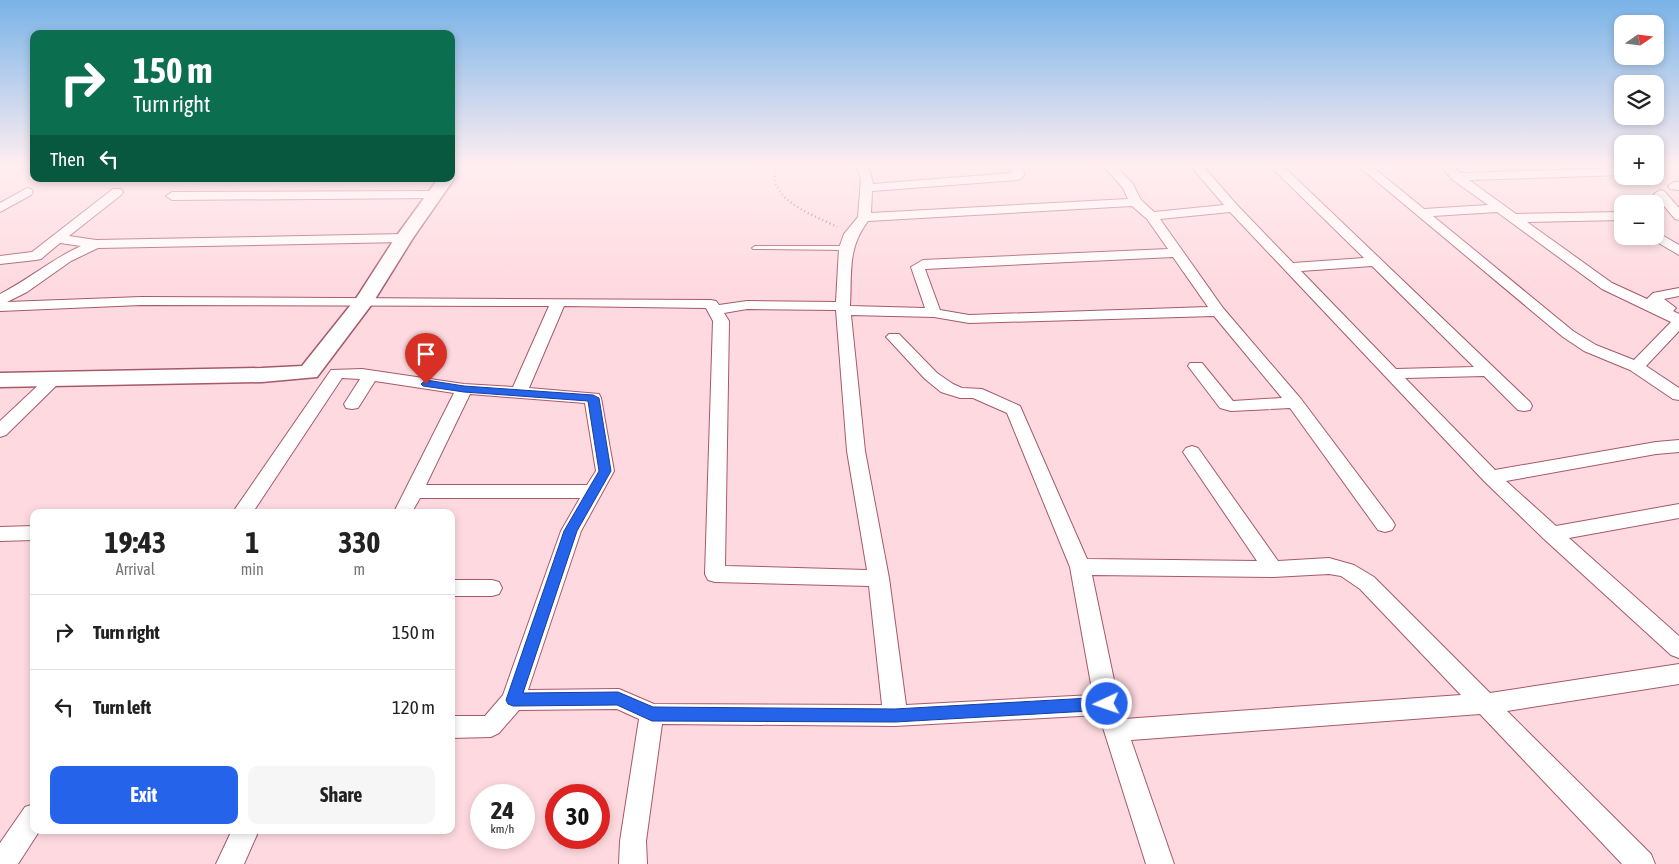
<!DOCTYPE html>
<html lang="en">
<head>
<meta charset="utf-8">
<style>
	body { margin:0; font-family:"Asap Condensed",sans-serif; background:#f6f6f6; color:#222; height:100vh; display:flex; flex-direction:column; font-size:19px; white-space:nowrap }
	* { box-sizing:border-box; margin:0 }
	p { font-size:16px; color:#767676 }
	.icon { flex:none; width:28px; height:28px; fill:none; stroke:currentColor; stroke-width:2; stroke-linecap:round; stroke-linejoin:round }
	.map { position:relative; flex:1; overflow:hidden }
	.sheet { position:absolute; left:30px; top:509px; width:425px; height:325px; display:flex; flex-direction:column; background:#fff; border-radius:10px; box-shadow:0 2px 8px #0003 }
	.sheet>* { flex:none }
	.top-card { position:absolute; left:30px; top:30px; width:425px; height:152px; border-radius:10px; box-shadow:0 2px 8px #0003; background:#0b6e4f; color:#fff; overflow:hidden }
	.needle { width:32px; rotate:76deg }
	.fabs { position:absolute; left:1614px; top:15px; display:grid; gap:10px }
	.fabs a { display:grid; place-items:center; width:50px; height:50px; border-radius:10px; background:#fff; box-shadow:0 2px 8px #0003; font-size:25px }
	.speed { position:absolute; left:470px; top:784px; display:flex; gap:10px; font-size:25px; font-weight:700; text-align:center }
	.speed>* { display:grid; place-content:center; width:65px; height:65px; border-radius:50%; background:#fff; box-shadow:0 2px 8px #0003; line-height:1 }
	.speed small { font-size:12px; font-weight:400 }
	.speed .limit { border:8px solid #d22; background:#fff; color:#111 }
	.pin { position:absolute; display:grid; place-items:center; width:42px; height:42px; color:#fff; margin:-51px -21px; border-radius:50% 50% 50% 0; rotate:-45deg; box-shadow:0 0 5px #0007 }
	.pin .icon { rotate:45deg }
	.me { position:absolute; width:55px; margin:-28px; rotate:267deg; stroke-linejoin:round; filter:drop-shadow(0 0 4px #0008) }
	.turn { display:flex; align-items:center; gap:18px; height:105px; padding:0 20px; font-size:22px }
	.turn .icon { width:65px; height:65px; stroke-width:2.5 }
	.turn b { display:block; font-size:35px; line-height:42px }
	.then { display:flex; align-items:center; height:48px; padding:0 20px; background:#0003; gap:10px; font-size:19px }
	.eta { display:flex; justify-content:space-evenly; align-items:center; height:85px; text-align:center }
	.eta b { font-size:30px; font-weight:700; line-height:35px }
	.action { display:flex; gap:10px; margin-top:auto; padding:10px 20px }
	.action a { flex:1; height:58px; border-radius:10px; background:#2563eb; color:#fff; font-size:20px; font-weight:700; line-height:58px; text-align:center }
	.action a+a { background:#f6f6f6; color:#222 }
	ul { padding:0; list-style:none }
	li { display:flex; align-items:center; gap:15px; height:75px; padding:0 20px; border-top:1px solid #e0e0e0 }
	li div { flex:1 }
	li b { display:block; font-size:19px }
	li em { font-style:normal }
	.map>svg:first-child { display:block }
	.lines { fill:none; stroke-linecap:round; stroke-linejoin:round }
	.lane-casing { stroke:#a6596a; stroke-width:2 }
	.street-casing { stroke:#a6596a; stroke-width:2 }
	.secondary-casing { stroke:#a6596a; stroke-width:3 }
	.path { stroke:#8d6d74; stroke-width:2.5; stroke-dasharray:1 3; stroke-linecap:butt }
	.lane { fill:#fff; fill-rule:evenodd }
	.street { fill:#fff; fill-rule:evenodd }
	.secondary { fill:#fff; fill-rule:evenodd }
	.route { fill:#2563eb; stroke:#184099 }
</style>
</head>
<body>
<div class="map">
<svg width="1679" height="864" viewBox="0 0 1679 864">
	<rect width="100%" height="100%" fill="#fedae0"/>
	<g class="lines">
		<defs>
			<path id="lane" d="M755,246H846L849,248L846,250L753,249L752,248Z"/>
			<path id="street" d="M856,164H868L873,184L1013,173L1006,164H1018L1025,173L1021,179L1017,180L872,191L871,213L1128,199L1123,188L1102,164H1114L1133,184L1141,200L1154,212L1224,205L1189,164H1201L1237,205L1293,263L1364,258L1268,164H1281L1530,402L1532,406L1530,410L1524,411L1518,410L1484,376L1405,378L1495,470L1656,442L1679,440V452L1656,454L1506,481L1556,526L1679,504V518L1569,538L1679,636V658L1671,655L1544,539L1484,481L1230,212L1160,219L1223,308L1301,399L1392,520L1395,525L1392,530L1385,532L1378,530L1290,408L1231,411L1220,408L1188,366L1190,363H1202L1233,401L1282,398L1214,316L969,323L934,317L851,315L865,451L889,578L906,705L1093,695L1070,567L1007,413L973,398H960L941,392L925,379L889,340L886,337L889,334H899L937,373L953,384L962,388L982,389L1020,406L1087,559L1257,561L1183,452L1186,448L1192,446L1198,448L1278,561L1329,558L1354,565L1374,577L1490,693L1679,664V684L1507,711L1651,854L1655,864H1622L1480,714L1131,740L1174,864H1146L1099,715L895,726L662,724L646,841L647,864H619L620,841L639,719L617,709L519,710L499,733L491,737L451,738V716H485L503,695L561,531L580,498H420L412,512H394L454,393L375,381L358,408L352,409L346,408L344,404L360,379L342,378L253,512H233L331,370L362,369L464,384L513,387L549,306L141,305L0,311V294C28,280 52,259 81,246L60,243L41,259L36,260L0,264V256L32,252L113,189H121L123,192L121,195L69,236L96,240L404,234L411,238L404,242L98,248L71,261L27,292L7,302L141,297L711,300L716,301L719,305L747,301L836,302L839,248L844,234L858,217L861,179ZM1132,206L1147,219L1168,249L923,260L911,267L925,308L850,306C852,272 847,249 868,221ZM1173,257L1208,307L969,315L940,310L925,269ZM1372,266L1474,367L1396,369L1301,271ZM564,306L706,308L713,321L705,574L708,580L715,582L869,586L882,705L654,704L619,689L528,690L581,531L614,471L601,398L599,394L529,388ZM747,309L836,310L847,451L867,570L725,566L729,321L724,313ZM470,394L585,403L596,471L587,485H426ZM1329,574L1341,576L1360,589L1461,695L1124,719L1119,704L1092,575L1273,577Z
				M1356,164H1369L1424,209L1488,205L1453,180L1439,164H1452L1460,173L1622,168V175L1469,180L1516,214L1622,212V220L1527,222L1612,283L1647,299L1653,293L1679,288V296L1664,299L1676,308L1673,311L1679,314V331L1646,366L1679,388V400L1673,399L1630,370L1584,351L1563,337ZM1497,212L1602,289L1671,322L1634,360L1596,345L1573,331L1433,216Z
				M1674,182H1679V190L1670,189L1668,186Z
				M27,188L31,189L33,192L31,195L0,212V203Z
				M1660,190L1664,191L1679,208V220L1675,219L1654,194Z
				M435,191L441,195L439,198L172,200L166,196L172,192Z
				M1655,231L1679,245V255L1650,238L1649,236H1655Z
				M54,374L60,376L62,379L60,382L6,435L0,437V421L48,376Z
				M34,526V540L0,541V527Z
				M451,580H492L499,582L502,588L499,594L492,596H451Z
				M34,804V830H40L18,864H0V843L25,807Z
				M232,830H259L244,864H216Z"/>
			<path id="secondary" d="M451,175L454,179L413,238L372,304L317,377L262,382L0,387V373L262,368L302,366L357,297L395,238L438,179H451Z"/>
		</defs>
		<use href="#lane" class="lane-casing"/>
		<use href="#street" class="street-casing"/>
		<use href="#secondary" class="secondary-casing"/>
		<path class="path" d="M776,164C776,169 774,175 775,180C780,205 817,216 837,227"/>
		<use href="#lane" class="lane"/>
		<use href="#street" class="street"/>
		<use href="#secondary" class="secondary"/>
	</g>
	<linearGradient id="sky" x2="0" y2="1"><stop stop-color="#79b3e8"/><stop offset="0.58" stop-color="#ffeef1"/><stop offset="1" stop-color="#ffeef1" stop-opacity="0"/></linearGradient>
	<rect width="1679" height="285" fill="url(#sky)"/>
	<path class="route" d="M426,380L464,386L593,395L599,398L611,471L577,531L523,693L618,692L653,707L895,709L1107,697L1113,699L1115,704L1113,708L1107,710L895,722L652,721L617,705L513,706L508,704L506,700L564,531L599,471L588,401L464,392L423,386L421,384Z"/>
</svg>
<div class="fabs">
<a><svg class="needle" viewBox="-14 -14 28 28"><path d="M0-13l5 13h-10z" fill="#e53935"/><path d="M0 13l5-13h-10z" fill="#767676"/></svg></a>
<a><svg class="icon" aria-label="layers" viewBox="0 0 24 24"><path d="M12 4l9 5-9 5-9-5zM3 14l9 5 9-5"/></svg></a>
<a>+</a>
<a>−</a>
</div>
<div class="speed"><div>24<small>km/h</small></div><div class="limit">30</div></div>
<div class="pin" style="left:426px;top:384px;background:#d93025"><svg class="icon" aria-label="arrive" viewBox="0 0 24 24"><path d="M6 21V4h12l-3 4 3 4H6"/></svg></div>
<svg class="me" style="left:1107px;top:704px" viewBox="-20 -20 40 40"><circle r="17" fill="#2563eb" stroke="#fff" stroke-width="3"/><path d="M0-11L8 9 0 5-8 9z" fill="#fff"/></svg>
<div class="top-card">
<div class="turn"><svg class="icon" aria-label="right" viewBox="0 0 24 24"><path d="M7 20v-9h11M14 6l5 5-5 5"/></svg><div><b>150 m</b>Turn right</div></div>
<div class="then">Then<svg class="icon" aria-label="left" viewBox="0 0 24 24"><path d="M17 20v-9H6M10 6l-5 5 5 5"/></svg></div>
</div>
<section class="sheet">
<div class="eta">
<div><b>19:43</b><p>Arrival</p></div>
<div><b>1</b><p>min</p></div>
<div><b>330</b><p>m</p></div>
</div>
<ul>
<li><svg class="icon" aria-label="right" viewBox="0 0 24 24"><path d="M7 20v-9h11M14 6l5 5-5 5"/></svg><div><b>Turn right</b></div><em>150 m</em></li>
<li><svg class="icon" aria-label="left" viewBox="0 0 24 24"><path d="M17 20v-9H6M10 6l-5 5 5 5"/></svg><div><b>Turn left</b></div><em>120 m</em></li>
</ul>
<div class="action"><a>Exit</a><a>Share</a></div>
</section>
</div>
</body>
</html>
